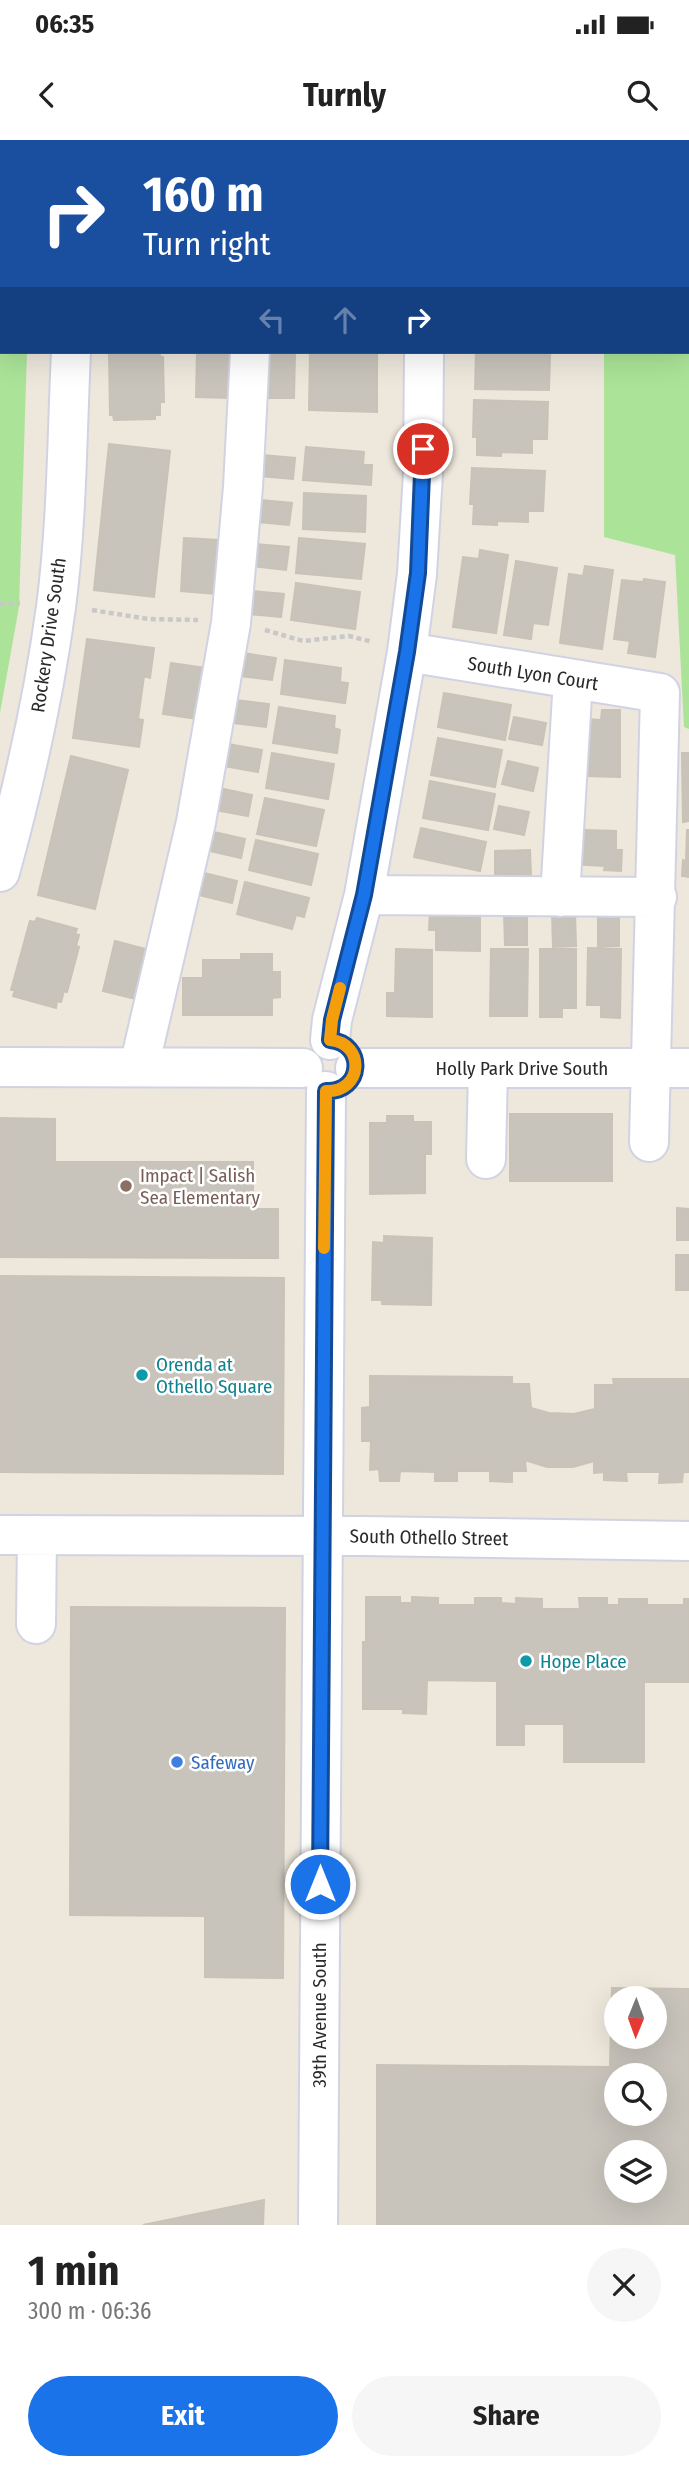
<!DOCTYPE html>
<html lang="en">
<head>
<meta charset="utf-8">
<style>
	body { margin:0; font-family:"Fira Sans Condensed",sans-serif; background:#f6f6f6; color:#222; height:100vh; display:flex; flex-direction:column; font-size:26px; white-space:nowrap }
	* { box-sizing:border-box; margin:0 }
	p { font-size:23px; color:#767676 }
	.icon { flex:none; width:38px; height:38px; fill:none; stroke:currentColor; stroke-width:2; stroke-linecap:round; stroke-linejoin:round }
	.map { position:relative; height:2085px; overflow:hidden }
	.sheet { display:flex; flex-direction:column; background:#fff; flex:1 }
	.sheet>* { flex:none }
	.hud { position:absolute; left:0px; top:0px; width:690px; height:214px; box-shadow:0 7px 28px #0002; background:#1a4fa0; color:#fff; overflow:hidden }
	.needle { width:46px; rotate:181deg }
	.buttons { position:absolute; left:604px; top:1846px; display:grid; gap:14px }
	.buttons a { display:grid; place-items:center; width:63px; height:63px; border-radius:50%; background:#fff; box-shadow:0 7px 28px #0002; font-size:35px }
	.pin { position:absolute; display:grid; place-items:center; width:60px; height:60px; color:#fff; margin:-30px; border:4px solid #fff; border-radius:50%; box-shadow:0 2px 7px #0007 }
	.me { position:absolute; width:77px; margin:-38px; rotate:0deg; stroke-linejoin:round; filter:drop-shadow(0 0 5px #0008) }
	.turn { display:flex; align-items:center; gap:24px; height:147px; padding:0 28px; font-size:32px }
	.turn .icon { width:91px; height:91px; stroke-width:2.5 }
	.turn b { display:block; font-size:49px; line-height:60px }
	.lanes { display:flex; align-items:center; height:66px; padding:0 28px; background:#0003; justify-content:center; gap:35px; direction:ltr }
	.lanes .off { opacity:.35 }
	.round { display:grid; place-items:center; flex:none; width:74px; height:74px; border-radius:37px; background:#f6f6f6 }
	.head { display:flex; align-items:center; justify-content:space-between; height:119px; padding:0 28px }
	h1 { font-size:42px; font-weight:700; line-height:52px }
	.action { display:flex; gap:14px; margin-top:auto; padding:14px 28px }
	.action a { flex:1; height:80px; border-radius:42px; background:#1a73e8; color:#fff; font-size:28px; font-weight:700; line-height:80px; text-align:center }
	.action a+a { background:#f6f6f6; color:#222 }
	.status { display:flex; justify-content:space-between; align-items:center; height:49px; padding:0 35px; background:#fff; direction:ltr }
	.status svg { height:19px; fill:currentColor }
	header { display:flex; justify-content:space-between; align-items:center; height:91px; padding:0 28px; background:#fff; font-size:32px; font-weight:700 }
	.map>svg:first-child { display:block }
	.green { fill:#abe498 }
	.building { fill:#c8c4bc; stroke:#c8c3b6; stroke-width:2; fill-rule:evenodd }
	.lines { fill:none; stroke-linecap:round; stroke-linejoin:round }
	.minor-casing { stroke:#d1d3e3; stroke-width:42 }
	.path { stroke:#c8c8c8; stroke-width:4.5; stroke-dasharray:5 3.5; stroke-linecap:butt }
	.minor { stroke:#fff; stroke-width:38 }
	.route-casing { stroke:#114b97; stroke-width:18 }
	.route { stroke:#1a73e8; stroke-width:12 }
	.slow { stroke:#f59e0b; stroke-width:12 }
	.education-dot { fill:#8d6e63; stroke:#fff; stroke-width:2.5 }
	.culture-dot { fill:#0f9aa8; stroke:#fff; stroke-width:2.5 }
	.shop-dot { fill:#3f7fe0; stroke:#fff; stroke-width:2.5 }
	.labels { text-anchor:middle; stroke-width:5; stroke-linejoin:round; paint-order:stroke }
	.street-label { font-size:19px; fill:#2a2a2a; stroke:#fff }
	.education-label { font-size:19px; fill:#785e54; stroke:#fff; text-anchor:start }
	.culture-label { font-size:19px; fill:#0d838f; stroke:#fff; text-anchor:start }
	.shop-label { font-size:19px; fill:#366cbe; stroke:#fff; text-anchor:start }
</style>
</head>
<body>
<div class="status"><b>06:35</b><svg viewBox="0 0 49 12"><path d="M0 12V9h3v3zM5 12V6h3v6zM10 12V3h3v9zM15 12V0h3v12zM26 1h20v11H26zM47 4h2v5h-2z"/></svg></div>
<header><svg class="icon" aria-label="back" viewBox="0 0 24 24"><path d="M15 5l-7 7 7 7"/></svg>Turnly<svg class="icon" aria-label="search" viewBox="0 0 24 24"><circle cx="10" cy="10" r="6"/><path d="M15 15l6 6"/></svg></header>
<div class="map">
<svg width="689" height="2085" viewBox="0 0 689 2085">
	<rect width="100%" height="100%" fill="#ede7dc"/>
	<path class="green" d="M0,0L32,2H2V212H27L19,467L0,573Z
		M605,0H689V589L684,587L675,415L604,397V212H688V2Z"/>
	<path class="building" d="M477,0H548V2H477Z
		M109,212H160V217H163L164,262H160V275H155V279L114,280L113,275H110Z
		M197,212H231L230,258L196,257Z
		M264,212H295L294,258H263Z
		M310,212H377V272L309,270Z
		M476,212L550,213L549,250L475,249Z
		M474,260L548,262L547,299H532V313L501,312V316L477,315V297H473Z
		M109,304L170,311L154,457L94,450Z
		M306,307L364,312L363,325H372L371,345L303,340Z
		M262,315L295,318L293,339L260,336Z
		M472,328L545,331L543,371H528V382L497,381V385L473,384L474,364H470Z
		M304,353L366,356L365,392L303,389Z
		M260,360L292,363L289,385L258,382Z
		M184,398L219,400L221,403L216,454L181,451Z
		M299,398L365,404L361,439L296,433Z
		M255,404L289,407L286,430L252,426Z
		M480,410L508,415L496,493L453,487L463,417L479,419Z
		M516,421L557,428L548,485L533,483L531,499L504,495Z
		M585,426L613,430L602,509L560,503L569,434L583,436Z
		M644,439L665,442L655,517L628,513L630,501L614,499L622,440L643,442Z
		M296,443L360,452L355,489L291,480Z
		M250,451L284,454L281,477L248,474Z
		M87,499L154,508L150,538L144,536L138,579L143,580L139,607L73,598Z
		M242,513L276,518L272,540L239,536Z
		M285,520L341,528L340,542L348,543L345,563L281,554Z
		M171,523L206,528L198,579L163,574Z
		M444,553L511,565L505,600L438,587Z
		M235,560L269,564L266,587L232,583Z
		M279,567L335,576L334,588L340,590L337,613L273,603Z
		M602,570H620V637L586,636V579L601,580Z
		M514,577L546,583L542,605L509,599Z
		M438,598L502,610L495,647L431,635Z
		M228,604L262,610L258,632L224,626Z
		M272,613L334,624L328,659L266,648Z
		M682,613H689V681L683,682Z
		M71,616L128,630L95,769L38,755Z
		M508,621L538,628L533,651L502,644Z
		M430,641L495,654L488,690L423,678Z
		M219,648L252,655L248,676L215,670Z
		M265,658L324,670L316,706L257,694Z
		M499,666L529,672L524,695L494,689Z
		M421,688L486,702L480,731L414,717Z
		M583,690L616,691V710H622L621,731L604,730L605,726L570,724Z
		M687,690H689V737L682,736L683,720L686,721Z
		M214,692L245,699L241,718L210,711Z
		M256,700L318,714L311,745L249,730Z
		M530,710L531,735H495V711Z
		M204,733L237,741L232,763L199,755Z
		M245,742L309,758L304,777L296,775L292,789L237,774Z
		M430,770L480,771V811L436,810V790H429Z
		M504,772H527V805H505Z
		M575,772L576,806L553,807L552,773Z
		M598,773H619V806L598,807Z
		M37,778L77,789L75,794L79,795L76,806L79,807L67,852L64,851L61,862L57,861L56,868L13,856L15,850H11L30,781L35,782Z
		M115,801L149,810L136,859L103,851Z
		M588,808L621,809L620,878L601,877V865H587Z
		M396,809L432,810V877L387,876V853H395Z
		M491,809H528L527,876H490Z
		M540,809H576V868H562V877H540Z
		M241,814H272V832H280V857L272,858V875H183V838H203V820H241Z
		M510,974H612V1041H510Z
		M387,976H413V982H431V1014H425V1053L370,1054V983H387Z
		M0,978L55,979V1022H253V1069H278V1118L0,1117Z
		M677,1068L689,1069V1100H677Z
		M384,1096L432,1098L431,1165L382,1164V1160H372L373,1102L384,1103Z
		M676,1115H689V1150H676Z
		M0,1136L284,1138L283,1334L0,1332Z
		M370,1236L512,1237V1244H529L531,1268L549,1273L574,1274L595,1269V1245H614L613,1239H689V1332H683L682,1342L659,1343L660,1332H626L627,1341L604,1340V1332L594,1333V1321L573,1327H547L525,1320L526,1331H512V1342L490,1341V1331H457V1341H435V1332L400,1331L399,1341H380L379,1329L370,1330L371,1301H362V1268L370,1267Z
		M366,1457H400V1463H412V1457L438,1458V1465H475V1458H501V1463L516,1464V1458L542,1459V1469H580L579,1458H607V1465H619V1459H647V1465H684V1459H689V1542H644V1622H564V1584H524V1605H497V1541L427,1540L426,1574L403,1573V1569H363V1502H370V1500H366Z
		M71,1467L285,1468L283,1838L205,1837V1776L70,1775Z
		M612,1848L689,1849V2085H377V1925L610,1927ZM616,1858H654V1897H616ZM616,1936H654V1974H616ZM616,2012H654V2051H616Z
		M264,2060L263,2085H143Z"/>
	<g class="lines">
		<defs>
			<path id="minor" d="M66,0V2
				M249,0V2
				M424,0V2
				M407,512L660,553L649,1002
				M0,732C24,645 44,556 56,467C67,383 67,296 71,212
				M364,755L657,757
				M560,757L573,539
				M330,900L332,880L364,755L407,512L417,434L423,333L424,212
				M0,927L303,928
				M139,927L196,682L231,483L243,347L250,212
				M355,928H689
				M486,1019L488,928
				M0,1395L363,1396L689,1401
				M36,1484L37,1395
				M318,2085L326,951"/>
		</defs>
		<use href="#minor" class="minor-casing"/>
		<path class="path" d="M0,464L20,463
			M92,470L148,479L198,480
			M265,490L303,501L349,496L373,502"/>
		<use href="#minor" class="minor"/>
	</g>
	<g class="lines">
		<defs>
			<path id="route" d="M320,1744L326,951C363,953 366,903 330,900L332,880L364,755L407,512L418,433L423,309"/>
		</defs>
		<use href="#route" class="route-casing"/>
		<use href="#route" class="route"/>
		<path class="slow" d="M324,1108L326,951C363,953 366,903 330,900L332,880L340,848"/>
	</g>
	<circle class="education-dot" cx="126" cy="1046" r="7"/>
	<g class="culture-dot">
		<circle cx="142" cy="1235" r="7"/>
		<circle cx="526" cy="1521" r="7"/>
	</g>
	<circle class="shop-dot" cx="177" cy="1622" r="7"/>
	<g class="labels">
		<g class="street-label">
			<text transform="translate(48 495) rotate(-82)" y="7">Rockery Drive South</text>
			<text transform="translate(533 533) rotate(9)" y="7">South Lyon Court</text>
			<text x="522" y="935">Holly Park Drive South</text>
			<text transform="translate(429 1397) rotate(1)" y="7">South Othello Street</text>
			<text transform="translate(319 1875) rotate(-90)" y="7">39th Avenue South</text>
		</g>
		<g class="education-label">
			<text x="140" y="1042">Impact | Salish<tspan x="140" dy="22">Sea Elementary</tspan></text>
		</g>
		<g class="culture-label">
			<text x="156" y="1231">Orenda at<tspan x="156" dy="22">Othello Square</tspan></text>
			<text x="540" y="1528">Hope Place</text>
		</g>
		<g class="shop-label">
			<text x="191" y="1629">Safeway</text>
		</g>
	</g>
</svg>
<div class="buttons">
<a><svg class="needle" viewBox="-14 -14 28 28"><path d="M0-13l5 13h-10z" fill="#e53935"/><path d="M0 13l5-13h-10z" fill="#767676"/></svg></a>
<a><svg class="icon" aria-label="search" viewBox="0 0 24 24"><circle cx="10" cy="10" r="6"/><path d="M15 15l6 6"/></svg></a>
<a><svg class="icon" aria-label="layers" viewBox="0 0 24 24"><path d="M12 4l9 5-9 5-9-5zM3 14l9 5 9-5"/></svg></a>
</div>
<div class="pin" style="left:423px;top:309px;background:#d93025"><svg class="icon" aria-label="arrive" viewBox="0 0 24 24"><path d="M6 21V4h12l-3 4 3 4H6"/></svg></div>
<svg class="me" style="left:320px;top:1744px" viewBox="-20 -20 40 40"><circle r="17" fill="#1a73e8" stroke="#fff" stroke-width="3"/><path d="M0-11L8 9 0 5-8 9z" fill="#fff"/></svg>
<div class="hud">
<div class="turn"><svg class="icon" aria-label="right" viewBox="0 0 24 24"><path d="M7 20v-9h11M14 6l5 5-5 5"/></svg><div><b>160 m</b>Turn right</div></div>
<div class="lanes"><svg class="icon off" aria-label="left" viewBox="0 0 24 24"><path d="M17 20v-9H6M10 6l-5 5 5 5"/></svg><svg class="icon off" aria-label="ahead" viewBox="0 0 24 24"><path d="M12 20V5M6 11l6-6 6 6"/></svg><svg class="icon" aria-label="right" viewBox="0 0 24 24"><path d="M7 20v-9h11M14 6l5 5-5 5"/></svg></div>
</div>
</div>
<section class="sheet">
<div class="head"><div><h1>1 min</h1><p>300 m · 06:36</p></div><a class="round"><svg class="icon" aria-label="close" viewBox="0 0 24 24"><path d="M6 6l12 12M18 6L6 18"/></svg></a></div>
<div class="action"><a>Exit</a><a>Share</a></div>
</section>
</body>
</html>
